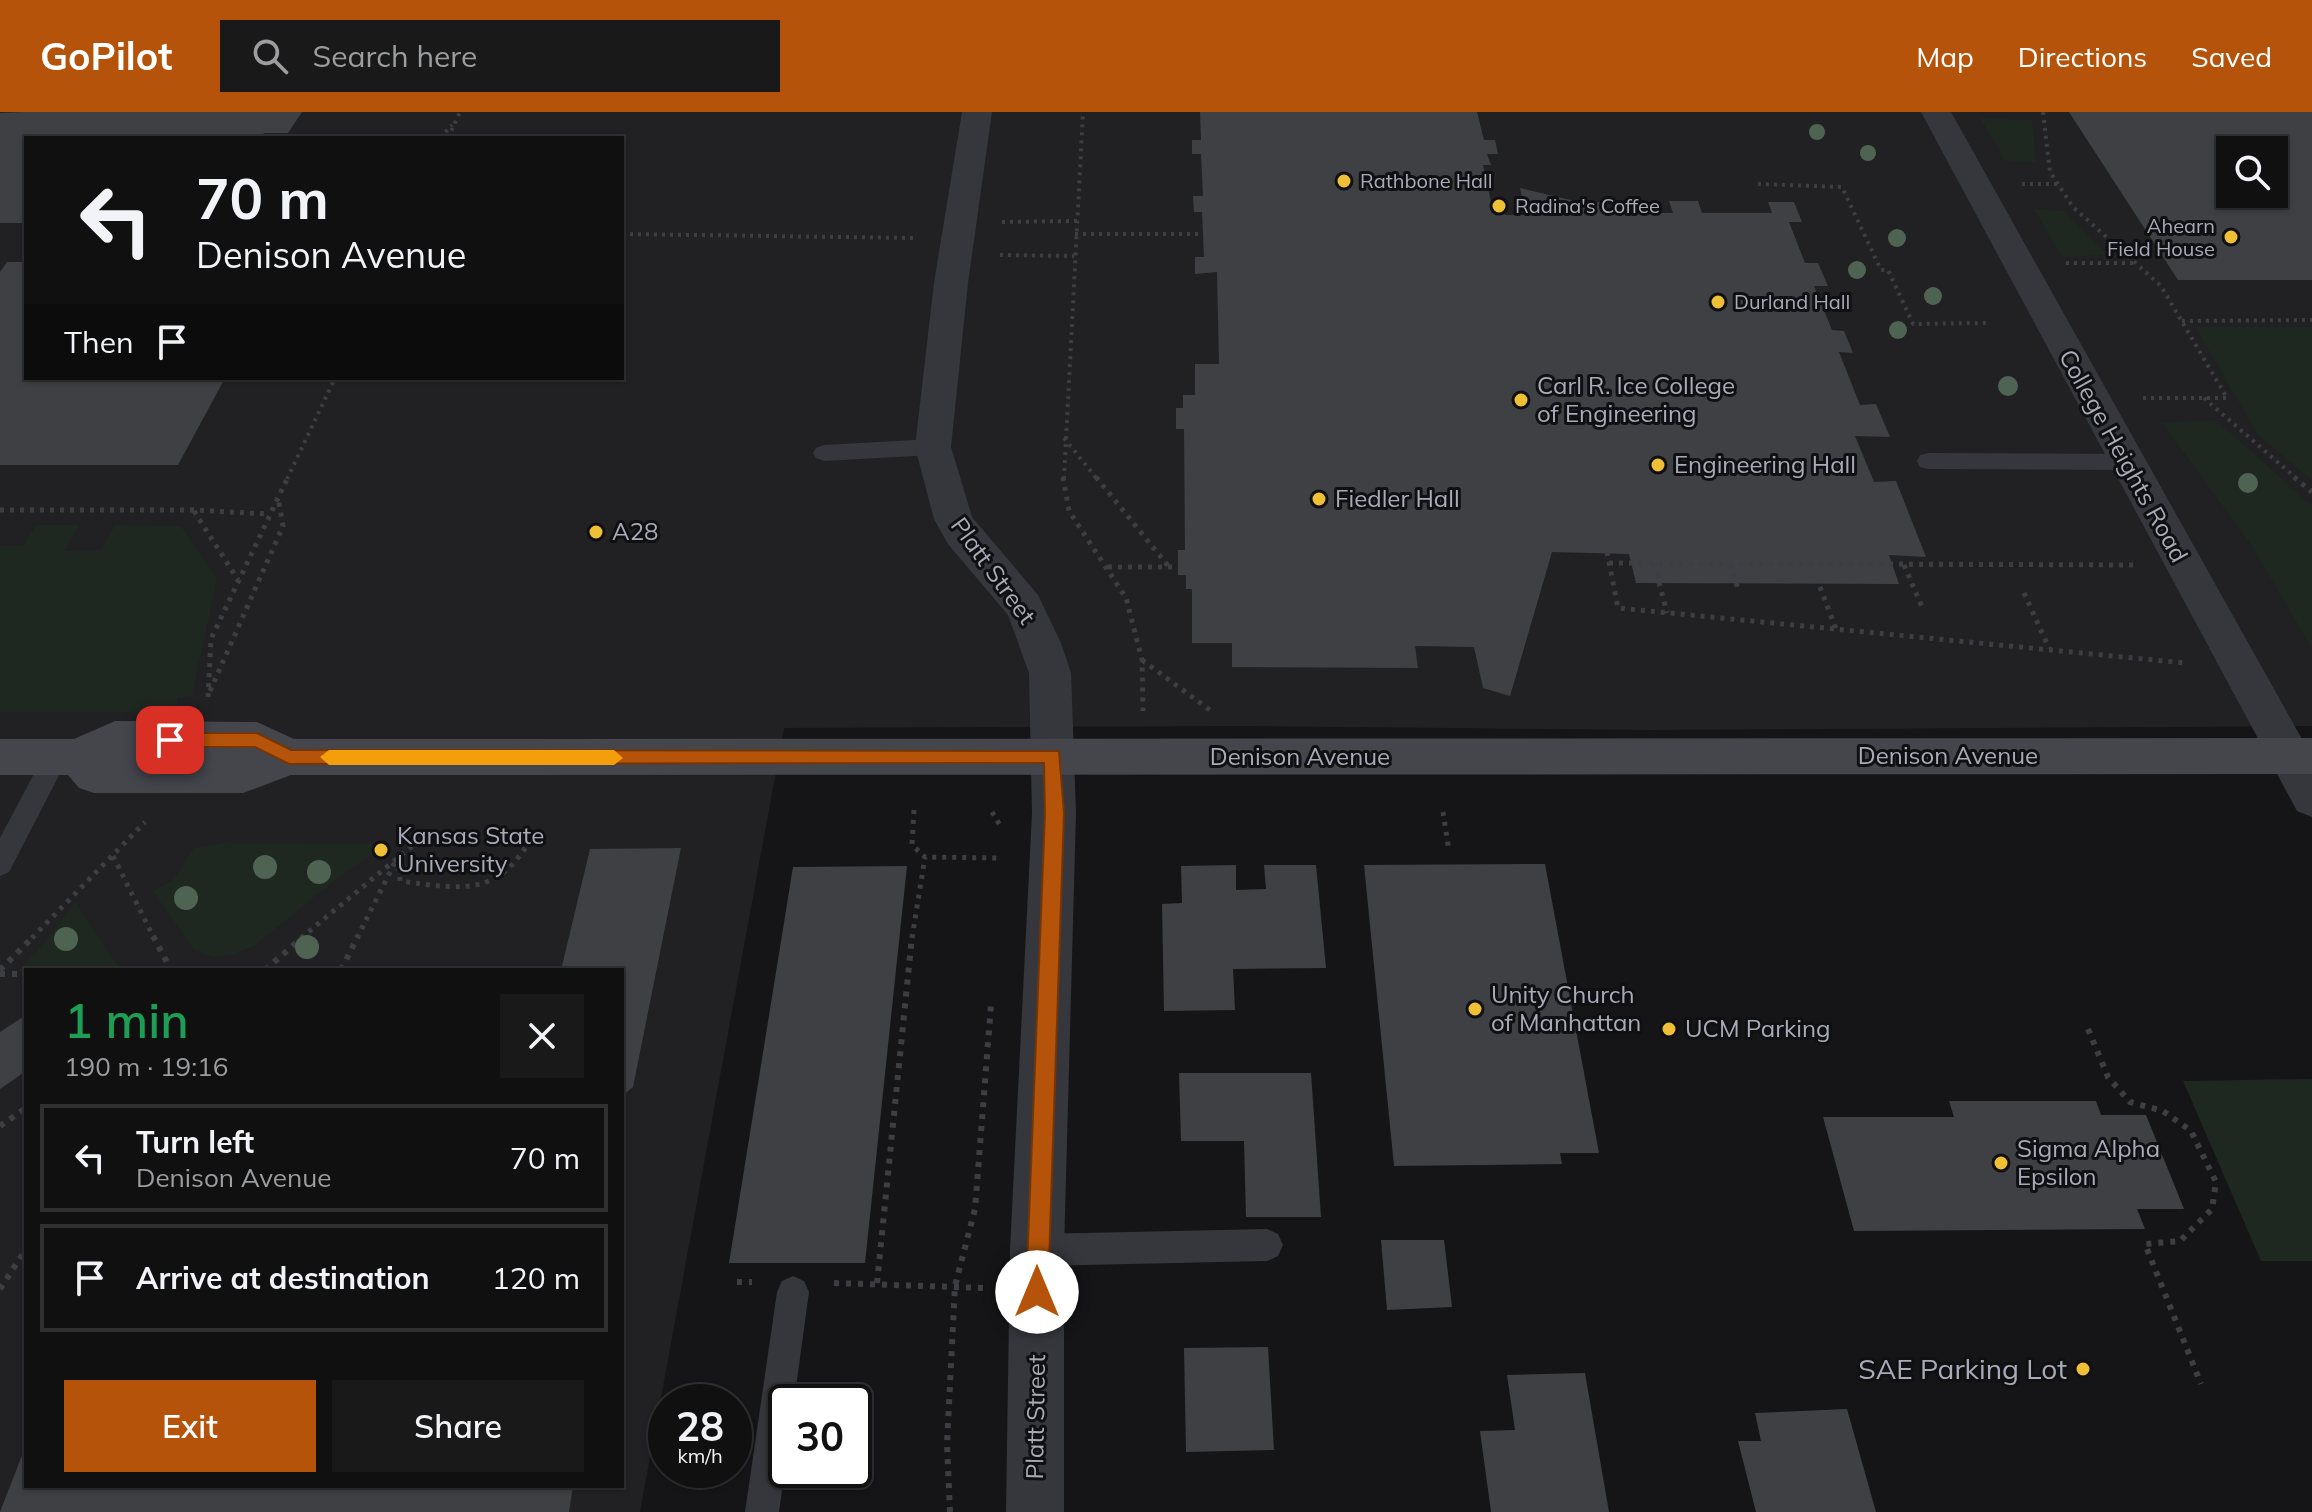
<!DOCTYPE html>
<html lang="en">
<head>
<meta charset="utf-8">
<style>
	body { margin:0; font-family:Mulish,sans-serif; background:#19191a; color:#f1f3f6; height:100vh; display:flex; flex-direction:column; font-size:30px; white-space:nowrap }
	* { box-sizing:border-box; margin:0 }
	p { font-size:26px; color:#9c9d9f }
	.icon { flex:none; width:44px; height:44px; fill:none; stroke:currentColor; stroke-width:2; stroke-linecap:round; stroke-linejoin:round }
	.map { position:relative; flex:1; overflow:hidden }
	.details { position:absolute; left:24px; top:856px; width:600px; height:520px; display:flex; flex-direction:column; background:#101011; border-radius:0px; box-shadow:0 2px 6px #0004,0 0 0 2px #303031 }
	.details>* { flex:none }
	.hud { position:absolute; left:24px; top:24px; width:600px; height:244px; border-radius:0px; box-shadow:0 2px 6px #0004,0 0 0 2px #303031; background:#101011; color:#f1f3f6; overflow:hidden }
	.controls { position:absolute; left:2216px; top:24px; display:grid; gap:16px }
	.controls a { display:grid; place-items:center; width:72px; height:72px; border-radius:0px; background:#101011; box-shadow:0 2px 6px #0004,0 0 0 2px #303031; font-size:40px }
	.speed { position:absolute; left:648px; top:1272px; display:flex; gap:16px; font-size:40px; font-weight:700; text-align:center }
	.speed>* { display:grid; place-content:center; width:104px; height:104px; border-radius:50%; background:#101011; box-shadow:0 2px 6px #0004,0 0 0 2px #303031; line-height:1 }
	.speed small { font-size:20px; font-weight:400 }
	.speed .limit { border:4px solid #111; border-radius:12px; background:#fff; color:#111 }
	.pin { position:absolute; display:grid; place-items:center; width:68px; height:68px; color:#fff; margin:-34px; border-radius:16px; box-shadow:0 4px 12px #0006 }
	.me { position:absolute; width:88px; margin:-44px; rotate:0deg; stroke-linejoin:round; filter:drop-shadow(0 0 6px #0008) }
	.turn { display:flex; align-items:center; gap:28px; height:168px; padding:0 40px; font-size:36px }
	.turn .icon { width:104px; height:104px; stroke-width:2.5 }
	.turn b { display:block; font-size:56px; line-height:68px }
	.then { display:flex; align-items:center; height:76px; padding:0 40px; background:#0003; gap:16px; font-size:30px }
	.round { display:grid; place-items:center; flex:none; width:84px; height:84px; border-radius:0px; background:#19191a }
	.headline { display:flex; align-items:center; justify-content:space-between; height:136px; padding:0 40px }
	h1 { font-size:48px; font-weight:600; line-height:60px; color:#1e9e55 }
	.action { display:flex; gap:16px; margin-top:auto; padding:16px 40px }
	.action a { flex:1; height:92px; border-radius:0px; background:#b45309; color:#fff; font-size:32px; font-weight:600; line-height:92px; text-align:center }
	.action a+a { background:#19191a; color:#f1f3f6 }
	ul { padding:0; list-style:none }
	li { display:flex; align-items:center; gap:24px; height:108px; margin:0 16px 12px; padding:0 24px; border:4px solid #303031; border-radius:0px }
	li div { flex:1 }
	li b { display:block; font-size:30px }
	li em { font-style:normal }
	header { display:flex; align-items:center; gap:48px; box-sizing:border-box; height:112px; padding:0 40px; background:#b45309; color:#fff }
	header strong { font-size:38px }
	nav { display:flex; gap:44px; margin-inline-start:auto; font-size:28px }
	.search { width:560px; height:72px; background:#19191a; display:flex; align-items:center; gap:20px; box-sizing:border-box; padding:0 28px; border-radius:0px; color:#9c9d9f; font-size:30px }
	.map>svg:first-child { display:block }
	.built { fill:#212124; fill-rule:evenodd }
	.green { fill:#1f2721 }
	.building { fill:#3f4044; fill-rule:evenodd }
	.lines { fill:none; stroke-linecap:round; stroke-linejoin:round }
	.path-far2 { stroke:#3c3e43; stroke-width:4; stroke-dasharray:3 5; stroke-linecap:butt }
	.path-far1 { stroke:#3c3e43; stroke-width:5; stroke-dasharray:4 6; stroke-linecap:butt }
	.path { stroke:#3c3e43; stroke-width:6; stroke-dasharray:5 7; stroke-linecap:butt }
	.lane { fill:#36373c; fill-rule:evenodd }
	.street { fill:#36373c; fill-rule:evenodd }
	.secondary { fill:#44464c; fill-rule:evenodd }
	.tree { fill:#4f6353 }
	.route { fill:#b45309; stroke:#753606; stroke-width:2 }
	.slow { fill:#f59e0b }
	.poi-dot { fill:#efbf36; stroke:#101012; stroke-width:3 }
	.labels { text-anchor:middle; stroke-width:6; stroke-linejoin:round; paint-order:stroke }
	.far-poi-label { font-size:20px; fill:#a7abb7; stroke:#101012; text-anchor:start }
	.poi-label { font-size:24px; fill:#a7abb7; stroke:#101012; text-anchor:start }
	.street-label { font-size:24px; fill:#a7abb7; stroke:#101012 }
	.near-poi-label { font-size:28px; fill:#a7abb7; stroke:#101012; text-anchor:end }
</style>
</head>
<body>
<header>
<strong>GoPilot</strong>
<div class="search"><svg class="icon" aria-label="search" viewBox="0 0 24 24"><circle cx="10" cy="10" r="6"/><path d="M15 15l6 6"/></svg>Search here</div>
<nav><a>Map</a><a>Directions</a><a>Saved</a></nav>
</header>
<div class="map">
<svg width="2312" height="1400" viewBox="0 0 2312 1400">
	<rect width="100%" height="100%" fill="#151517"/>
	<path class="built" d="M0,0H2312V614L1649,618L1234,614L784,616L640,1400H0ZM26,26H622V266H26ZM2230,38H2274V82H2230ZM26,858H622V1374H26Z"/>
	<path class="green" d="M1980,6L2032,8L2036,50L2005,49Z
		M2034,97L2064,99L2108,143L2062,145Z
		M2195,215H2312V368L2258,323Z
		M2216,308L2312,394V537L2252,434L2162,311Z
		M36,413H79L65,439L101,438L115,413L181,414L217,467L192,584L178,586L177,592L167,600H0V434H23Z
		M223,731L372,732L378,734L373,742L338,766L253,835L230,843L214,845L194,838L153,779L174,767L194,736Z
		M75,790L121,858L18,859L41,835Z
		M2312,967V1149H2261L2183,969Z"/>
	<path class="building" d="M23,0H302L288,21H264L260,26H26V111H0V1Z
		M1200,0H1477L1484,28H1495L1498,42H1487L1491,53H1483L1492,94L1503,95L1505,103H1526L1520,76L1579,90H1600L1603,101H1673L1669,89H1698L1702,101H1772L1768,90H1794L1802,110H1789L1805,151H1818L1828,174H1814L1832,218L1844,219L1853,241L1839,240L1860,293L1876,292L1890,325L1855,324L1874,370L1896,369L1926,445L1889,443L1899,472L1636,471L1629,442L1552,440L1510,584L1483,576L1474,535L1415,534L1418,556L1232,555V531H1192V477H1186V463H1178V438H1185L1184,317H1176V296H1183V283H1195V252H1219L1217,160L1195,162V145H1204L1202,100H1194L1193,84H1203L1201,42H1192V28H1201Z
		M2069,0H2312V168H2178ZM2230,38H2274V82H2230Z
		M7,150H26V266H225L178,353H0V160Z
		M681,736L633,975L622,984V858H561L590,737Z
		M1545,752L1599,1041H1560L1562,1052L1394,1054L1364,753Z
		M1236,753V778L1266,777L1264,753H1316L1326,856L1233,857L1235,898L1164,899L1162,792L1182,791L1181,754Z
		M907,754L865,1151H729L793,755Z
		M26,903V959L0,977V920Z
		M1179,961H1311L1321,1105H1246L1244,1029H1181Z
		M1949,989H2096L2101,1003H2146L2184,1097H2137L2145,1117L1854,1119L1823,1005H1954Z
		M1381,1128H1444L1452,1195L1387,1198Z
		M1268,1235L1274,1338L1186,1340L1184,1236Z
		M1585,1261L1609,1400H1491L1480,1319L1515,1318L1507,1263Z
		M1847,1297L1876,1400H1756L1738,1329H1761L1755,1301Z
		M26,1333V1374H573L569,1400H0Z"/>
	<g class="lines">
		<path class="path-far2" d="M2043,0L2050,60L2073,95L2161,174L2227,286
			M440,26L452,13
			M448,26L460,0
			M1758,72L1842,75L1881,158H1888L1913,212L1988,211
			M2022,72H2057
			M1002,110L1077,109
			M622,122L913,126
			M1075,122H1204
			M1000,143L1074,144
			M2066,151H2136
			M2182,209L2312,208
			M2143,286H2227
			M2204,286L2297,367
			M1064,326L1097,367
			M287,367L335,266
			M1064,367L1083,0"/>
		<path class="path-far1" d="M1063,365L1069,399L1126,486L1142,548L1143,599
			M1096,365L1169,455
			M2294,365L2312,380
			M0,398H193L269,402
			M194,399L238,468
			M1607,440L1618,496L2185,551
			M1609,451L2135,453
			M1654,451L1667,501
			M1730,452L1738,477
			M1904,453L1922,495
			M1108,455H1178
			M1820,475L1836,517
			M2024,481L2049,536
			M1142,548L1210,598
			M210,579L283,414L278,385
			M208,585L211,527L288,365
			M914,698L912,733L925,745L999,746
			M992,700L1001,715
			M1443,700L1449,739
			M113,744L154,826
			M398,745L400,769C466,778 501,785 535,719
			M32,826L145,710
			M301,826L429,720
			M357,826L396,748
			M912,826L925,745"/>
		<path class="path" d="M153,824L171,858
			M0,858L34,824
			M265,858L304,824
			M341,858L358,824
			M0,862H26
			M2088,917L2108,965L2130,990L2163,999L2191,1019L2216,1070L2212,1097L2180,1129L2145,1132L2201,1272
			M0,1014L26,996
			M737,1170H752
			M834,1171L984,1176
			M877,1171L912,824
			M0,1177L26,1137
			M950,1400L947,1332L955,1174L975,1097L991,893"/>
		<path class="lane" d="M933,327L941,330L944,335L941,340L933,343L824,349L816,346L813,341L816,336L824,333Z
			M1928,341L2127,342L2135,344L2138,350L2135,356L2127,358L1928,357L1920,355L1917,349L1920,343Z
			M55,635L64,639L68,646L9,760L0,764V726L46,639Z
			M1267,1117L1278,1122L1283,1133L1278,1144L1267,1149L1037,1154L1026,1149L1021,1138L1026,1127L1037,1122Z
			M793,1164L804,1169L809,1180L794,1290H786V1350L779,1400H745L777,1180L782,1169Z"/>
		<path class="street" d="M962,0H992L968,171L951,335L972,405L1038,483L1061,531L1071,561L1076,701L1064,1138V1400H1006L1010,1138L1032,701L1029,561L1008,503L948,432L934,407L915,335L934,171Z
			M1921,0H1951L2312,645V705L2297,699Z"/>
		<path class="secondary" d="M115,609L257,610L294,627L2312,626V662L291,663L243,681H94L79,676L68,663H0V627H74Z"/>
	</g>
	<g class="tree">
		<circle cx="1817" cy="20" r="8"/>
		<circle cx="1868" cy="41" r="8"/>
		<circle cx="1897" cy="126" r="9"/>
		<circle cx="1857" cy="158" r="9"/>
		<circle cx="1933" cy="184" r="9"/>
		<circle cx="1898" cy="218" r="9"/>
		<circle cx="2008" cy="274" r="10"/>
		<circle cx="2248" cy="371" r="10"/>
		<circle cx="265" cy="755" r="12"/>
		<circle cx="319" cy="760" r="12"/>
		<circle cx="186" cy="786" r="12"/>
		<circle cx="66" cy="827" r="12"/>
		<circle cx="307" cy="835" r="12"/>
	</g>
	<path class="route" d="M170,621H257L291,638L1059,639L1064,701L1048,1180L1045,1188L1037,1191L1029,1188L1026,1180L1045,701L1044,651L289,652L255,635H170L161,628Z"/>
	<path class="slow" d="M329,638H614L623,646L614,653H329L320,645Z"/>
	<g class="poi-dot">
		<circle cx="1344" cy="69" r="8"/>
		<circle cx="1499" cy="94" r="8"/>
		<circle cx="2231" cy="125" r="8"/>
		<circle cx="1718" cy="190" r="8"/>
		<circle cx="1521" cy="288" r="8"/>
		<circle cx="1658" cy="353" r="8"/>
		<circle cx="1319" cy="387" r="8"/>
		<circle cx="596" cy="420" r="8"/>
		<circle cx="381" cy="738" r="8"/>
		<circle cx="1475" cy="897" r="8"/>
		<circle cx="1669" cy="917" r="8"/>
		<circle cx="2001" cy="1051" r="8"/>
		<circle cx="2083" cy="1257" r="8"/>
	</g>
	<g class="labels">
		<g class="far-poi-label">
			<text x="1360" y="76">Rathbone Hall</text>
			<text x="1515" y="101">Radina's Coffee</text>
			<text x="2215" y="121" text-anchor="end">Ahearn<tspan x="2215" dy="23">Field House</tspan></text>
			<text x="1734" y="197">Durland Hall</text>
		</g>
		<g class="poi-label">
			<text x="1537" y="282">Carl R. Ice College<tspan x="1537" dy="28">of Engineering</tspan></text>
			<text x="1674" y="361">Engineering Hall</text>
			<text x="1335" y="395">Fiedler Hall</text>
			<text x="612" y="428">A28</text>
			<text x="397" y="732">Kansas State<tspan x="397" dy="28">University</tspan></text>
			<text x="1491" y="891">Unity Church<tspan x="1491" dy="28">of Manhattan</tspan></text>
			<text x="1685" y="925">UCM Parking</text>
			<text x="2017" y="1045">Sigma Alpha<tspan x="2017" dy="28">Epsilon</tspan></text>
		</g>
		<g class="street-label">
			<text transform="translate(2123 344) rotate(61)" y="8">College Heights Road</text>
			<text transform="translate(993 459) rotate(54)" y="8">Platt Street</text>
			<text x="1948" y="652">Denison Avenue</text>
			<text x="1300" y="653">Denison Avenue</text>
			<text transform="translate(1036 1305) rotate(-89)" y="8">Platt Street</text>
		</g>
		<g class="near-poi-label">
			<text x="2067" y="1267">SAE Parking Lot</text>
		</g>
	</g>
</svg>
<div class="controls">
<a><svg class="icon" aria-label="search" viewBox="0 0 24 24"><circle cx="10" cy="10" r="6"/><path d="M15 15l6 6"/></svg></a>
</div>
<div class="speed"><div>28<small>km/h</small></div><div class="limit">30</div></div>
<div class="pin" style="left:170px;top:628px;background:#d93025"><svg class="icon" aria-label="arrive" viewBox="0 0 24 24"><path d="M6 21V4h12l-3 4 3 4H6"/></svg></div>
<svg class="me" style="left:1037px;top:1180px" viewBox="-20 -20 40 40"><circle r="19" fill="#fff"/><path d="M0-13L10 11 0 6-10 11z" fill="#b45309"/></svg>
<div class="hud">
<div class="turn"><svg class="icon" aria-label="left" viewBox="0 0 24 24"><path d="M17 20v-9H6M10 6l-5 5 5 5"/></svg><div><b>70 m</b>Denison Avenue</div></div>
<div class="then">Then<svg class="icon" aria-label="arrive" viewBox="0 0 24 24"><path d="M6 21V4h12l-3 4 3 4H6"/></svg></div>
</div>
<section class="details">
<div class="headline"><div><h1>1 min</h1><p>190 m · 19:16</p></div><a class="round"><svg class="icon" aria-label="close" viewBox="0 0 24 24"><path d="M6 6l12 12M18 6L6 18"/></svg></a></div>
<ul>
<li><svg class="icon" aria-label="left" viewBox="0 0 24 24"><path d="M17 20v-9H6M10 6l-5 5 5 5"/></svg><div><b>Turn left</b><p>Denison Avenue</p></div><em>70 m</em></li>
<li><svg class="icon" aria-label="arrive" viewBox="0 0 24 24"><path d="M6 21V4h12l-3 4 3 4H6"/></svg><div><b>Arrive at destination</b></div><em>120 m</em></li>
</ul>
<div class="action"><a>Exit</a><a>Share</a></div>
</section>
</div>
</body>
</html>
